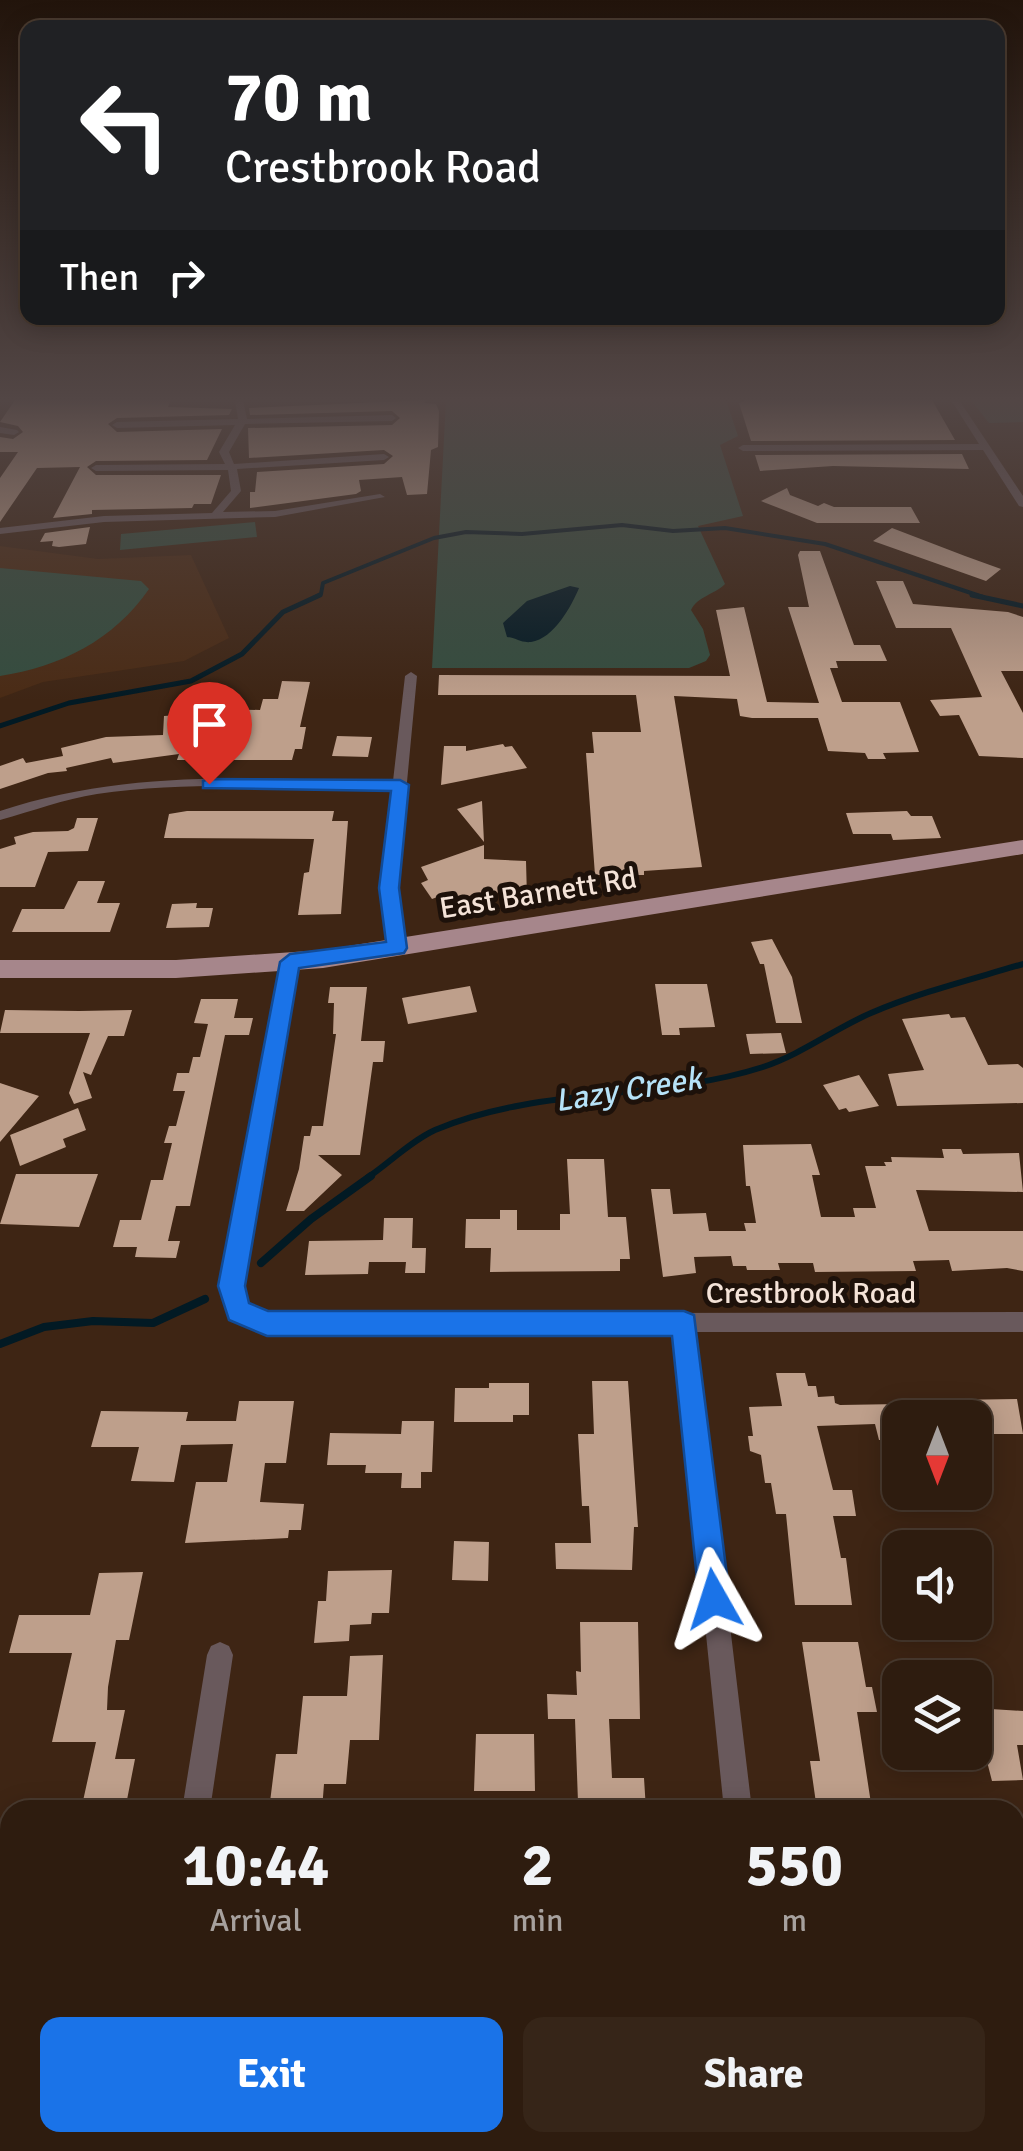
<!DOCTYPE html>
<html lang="en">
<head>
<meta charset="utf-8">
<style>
	body { margin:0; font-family:Signika,sans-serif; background:#362518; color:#f1f3f6; height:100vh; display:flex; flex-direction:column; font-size:38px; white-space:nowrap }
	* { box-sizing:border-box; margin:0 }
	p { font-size:32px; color:#a7a19e }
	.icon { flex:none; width:55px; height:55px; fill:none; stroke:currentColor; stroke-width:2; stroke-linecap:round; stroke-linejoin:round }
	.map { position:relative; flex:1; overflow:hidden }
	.drawer { position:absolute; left:0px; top:1800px; width:1025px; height:352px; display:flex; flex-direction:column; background:#2e1c0f; border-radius:30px 30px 0 0; box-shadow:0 5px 25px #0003,0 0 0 2px #493a2f }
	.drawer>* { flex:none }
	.top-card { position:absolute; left:20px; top:20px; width:985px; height:305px; border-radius:20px; box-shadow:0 5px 25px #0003,0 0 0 2px #493a2f; background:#202124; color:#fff; overflow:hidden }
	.needle { width:65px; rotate:180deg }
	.buttons { position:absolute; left:882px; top:1400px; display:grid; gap:20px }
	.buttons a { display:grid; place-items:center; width:110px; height:110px; border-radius:20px; background:#2e1c0f; box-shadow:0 5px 25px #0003,0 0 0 2px #493a2f; font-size:50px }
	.pin { position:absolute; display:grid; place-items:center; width:85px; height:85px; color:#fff; margin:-102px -42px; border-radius:50% 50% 50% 0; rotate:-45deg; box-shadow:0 0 10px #0007 }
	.pin .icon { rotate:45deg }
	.me { position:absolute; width:110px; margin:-55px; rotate:354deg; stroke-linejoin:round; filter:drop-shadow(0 0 8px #0008) }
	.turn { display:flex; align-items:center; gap:35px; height:210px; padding:0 40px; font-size:45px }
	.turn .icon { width:130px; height:130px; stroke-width:2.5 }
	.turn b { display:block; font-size:70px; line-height:85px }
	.then { display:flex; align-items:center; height:95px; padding:0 40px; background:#0003; gap:20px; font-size:38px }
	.eta { display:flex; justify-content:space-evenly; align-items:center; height:170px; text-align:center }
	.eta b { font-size:60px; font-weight:800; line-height:70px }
	.button { display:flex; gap:20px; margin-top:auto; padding:20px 40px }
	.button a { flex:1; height:115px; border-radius:20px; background:#1a73e8; color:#fff; font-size:40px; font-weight:800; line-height:115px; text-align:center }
	.button a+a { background:#362518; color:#f1f3f6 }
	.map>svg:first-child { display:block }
	.built { fill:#4a2b15 }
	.green { fill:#344d3f }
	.water { fill:#021a24 }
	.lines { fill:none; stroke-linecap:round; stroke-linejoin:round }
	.stream-far3 { stroke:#021a24; stroke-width:4 }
	.stream-far2 { stroke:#021a24; stroke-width:5 }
	.stream-far1 { stroke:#021a24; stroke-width:6 }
	.stream { stroke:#021a24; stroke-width:8 }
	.building { fill:#be9f8b }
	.street { fill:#69595c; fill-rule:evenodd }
	.primary { fill:#a6868b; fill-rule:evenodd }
	.route { fill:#1a73e8; stroke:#114b97; stroke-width:2.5 }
	.labels { text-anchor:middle; stroke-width:10; stroke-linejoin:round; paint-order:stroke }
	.street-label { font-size:30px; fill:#f4e3d8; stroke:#1d110a }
	.water-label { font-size:32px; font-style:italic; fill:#b6e2f8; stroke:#1d110a }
</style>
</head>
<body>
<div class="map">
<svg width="1023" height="2151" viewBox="0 0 1023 2151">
	<rect width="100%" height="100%" fill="#3e2514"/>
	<path class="built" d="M0,546L98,559L191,555L229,638L184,661L43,682L0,698Z"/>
	<path class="green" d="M446,400H726L738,436L720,445L743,516L698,526L725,584C714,595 698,596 691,610L703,629L710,655L706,661L689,668H432Z
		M971,400H1023V422L989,423Z
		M255,522L257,537L120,550L121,534Z
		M0,568L141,581L149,589C114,640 60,667 0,676Z"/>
	<path class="water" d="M570,586L579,588C572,605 554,639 531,642C520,643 517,638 507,637L503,623L527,601Z"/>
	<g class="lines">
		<path class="stream-far3" d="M315,597L321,594L323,583L434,538L466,532L522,534L622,525L673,531L725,528L825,544L983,597"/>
		<path class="stream-far2" d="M972,595L1023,606
			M0,726L69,703L191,681L242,654L283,612L320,595"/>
		<path class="stream-far1" d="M367,1178C389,1163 411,1141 435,1130C538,1086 657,1101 763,1067C802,1054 834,1029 871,1013C920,992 973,979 1023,964"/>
		<path class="stream" d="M261,1263L311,1219L371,1176
			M0,1344L44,1327L93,1321L153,1323L205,1299"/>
	</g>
	<path class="building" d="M15,400H171L168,407L232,409L229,415L117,418L108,424L117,432L222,429L207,460L96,461L87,467L96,475H221L211,504H194L192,508L92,510V514L53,518L80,467L37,468L0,522V478L18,452H0V437L13,439L23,432L18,426L0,422Z
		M426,400L424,403L436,404L439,411L438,447L431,450L427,494L407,495L402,477L359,480L361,491L356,494L250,508V492H255L257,472L384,464L393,456L384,450L249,458L248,428L392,425L400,418L392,411L250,415L249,408Z
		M746,400H932L955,440L751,441L739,403Z
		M962,454L969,469L833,466L760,471L755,455Z
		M787,488L790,495L818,506L824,503L834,507H911L920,523H817L761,501Z
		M90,527L86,544L59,547L52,546L53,541L40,542L45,533Z
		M892,528L965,556L1001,569L986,581L873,541Z
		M800,551H820L854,645H880L887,661H836L838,668H830L842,702H900L919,752L883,753L886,759H868L865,753L828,751L818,718H752L740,716L737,699L674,696L702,867L644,871V875H595L586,753H594L592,732H641L636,695H438L439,675L730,676L716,610L744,607L767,702L819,703L788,607H809L798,555Z
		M876,581H903L913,604L1008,612L1023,617V671H1001L1023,713V758L979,756L959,715L940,716L930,700L982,697L960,648L951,628H896Z
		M282,681L310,682L300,727H306L302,749H295L292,760H177L179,754L113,763L111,758L66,768L67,771L48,773L0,789V766L23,758L26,763L63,756L61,748L106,737L163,735L164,716L178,715L180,708L260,710L263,699H278Z
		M337,736L372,737L368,757L332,756Z
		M503,744L505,747L512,746L527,768L441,785L444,746H466V751Z
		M482,801L484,842L457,809Z
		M187,811H334L332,821H348L341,914L298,915L304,873L309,872L314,839L164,838L169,814Z
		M907,811L911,816H932L941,838L893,840L891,834H853L846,813Z
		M77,818H98L88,851L48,852L35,887H0V849L16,844L14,837L33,832L68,831L74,828Z
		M484,845V859L526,861L527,898H502V891L452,909L440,896L432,899L421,883L428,880L421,867Z
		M78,881H105L97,903H120L110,932H12L22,909H64Z
		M197,903L196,908H213L209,927L166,928L172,904Z
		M772,939L792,977L802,1023H776L764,964H760L751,942Z
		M655,984H707L715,1027L679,1028L680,1035H662Z
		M470,986L477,1012L408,1024L402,998Z
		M330,987H367L361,1041H385L383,1062H373L360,1155H318L342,1175L304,1211H286L299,1169L304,1136H310L312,1126H323L336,1034H333L334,1003H328Z
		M201,999H238L234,1018H253L249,1035H225L190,1206H176L168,1241H180L176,1258L135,1257L137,1247H113L120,1220H141L151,1180H163L172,1143H164L169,1126H176L185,1091H173L177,1073H189L193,1057H200L208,1024L194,1023Z
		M5,1010L79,1011L132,1010L124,1036H108L91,1075L83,1072L92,1098L74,1104L69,1093L90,1033H0Z
		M949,1014L951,1018L965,1017L988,1065L1018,1064L1023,1068V1103L897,1106L888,1074L924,1070L902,1019Z
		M781,1033L786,1053L750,1054L746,1034Z
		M859,1075L879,1106L849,1112L846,1108L839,1110L823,1085Z
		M0,1083L39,1096L0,1142Z
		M78,1108L86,1130L63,1139L66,1147L20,1166L10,1135Z
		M811,1144L820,1175H812L821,1217H855L853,1208H876L865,1166H886L884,1162H892L891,1157L944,1158L942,1149H961L963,1154L1019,1153L1023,1192L916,1190L929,1231H1023V1271L1007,1268L952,1271L949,1260L913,1261L916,1271L815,1272L813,1263H778L780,1270H747L746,1266H733L731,1256L694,1257L696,1273L663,1277L651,1189H670L673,1214L706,1213L709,1231H746L744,1223H756L750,1186H746L743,1145Z
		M567,1159H604L608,1217H626L630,1259H620V1271L490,1272L491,1248H465L466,1219H500V1210H517V1230H560V1214H570Z
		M16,1174H98L79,1227L0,1224Z
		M384,1218H413L412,1248H426L425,1273H405L406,1262H369L368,1274L305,1275L309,1241L383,1240Z
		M776,1373H805L808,1386H816L818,1397L834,1396L835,1403L840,1405L900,1404V1440H879L875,1424L817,1426L833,1490H852L856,1516H833L841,1558H846L852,1605H795L786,1514H776L771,1483H765L761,1455L750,1451L748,1436H753L749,1407L782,1406Z
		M592,1381H628L638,1527H634L632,1570L556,1569L555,1543H591L589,1506H582L578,1434H594Z
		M489,1383H529V1415H513V1422H454L455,1388H489Z
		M1017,1399L1023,1434H975V1418H955L950,1400Z
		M239,1401H294L286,1463H265L260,1502L304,1504L301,1530H289L288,1538L185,1543L196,1482H227L233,1444L181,1445L174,1482L131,1481L139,1447H91L101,1411L188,1412L186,1421H236Z
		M402,1421H434L432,1472H421V1488H401L402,1473H365L366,1465H327L330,1433L401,1434Z
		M454,1541L489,1542L488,1581L452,1580Z
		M392,1570L389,1613H372L371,1624L350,1625L349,1641L314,1643L318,1601H326L328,1571Z
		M143,1572L129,1640H116L108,1687L107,1710H125L115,1759H135L125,1810H81L96,1742H52L72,1653H9L19,1615H90L99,1573Z
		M580,1622H638L640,1719H609L612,1778H644L646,1810H586V1802H578L575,1719H548L547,1694L577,1695L576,1671L581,1672Z
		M802,1642H858L866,1687H872L877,1712H857L872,1810H817L810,1761H820Z
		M383,1655L379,1740H350L346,1784H324L322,1810H269L276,1754H297L303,1696H347L350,1656Z
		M975,1708L1023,1711V1745H1017L1023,1780L992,1781L983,1746H978L975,1732Z
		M476,1734H534L535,1791H474Z"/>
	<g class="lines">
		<path class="street" d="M235,400H243L247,419L392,415L396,418L392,421L245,424L229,452L234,464L384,454L389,457L384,460L237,469L241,491L223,512L275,511L380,494L385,497L275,517L104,522L0,534V528L104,516L212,513L231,491L228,470L96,471L91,468L96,465L225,464L219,452L235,425L117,428L112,425L117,422L238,419Z
			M951,400H959L1023,496V507L1019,506L983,450L743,451L738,448L743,445L979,444Z
			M0,427L17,430L19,432L14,435L0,433Z
			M411,672L417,676L397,888L404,948L402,952L396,954L388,948L381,888L392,789C294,788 195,780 97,794C64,799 33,811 0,820V811C130,768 259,779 393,781L405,676Z
			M290,956L298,962L241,1286C244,1303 251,1310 267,1314L1023,1312V1332H695L752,1810H724L675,1332L267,1334C240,1326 225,1315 221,1286L282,962Z
			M220,1642L229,1646L233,1655L210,1810H182L207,1655L211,1646Z
			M128,2142H160L159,2151H127Z
			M754,2142H786V2151H754Z"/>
		<path class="primary" d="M1023,840V854L323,968L176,978H0V960H176L323,950Z"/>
	</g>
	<linearGradient id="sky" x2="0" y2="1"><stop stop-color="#22140b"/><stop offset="0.57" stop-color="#524645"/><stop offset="1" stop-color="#524645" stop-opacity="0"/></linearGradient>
	<rect width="1023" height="701" fill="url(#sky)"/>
	<path class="route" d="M209,779L400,780L409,785L399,888L407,948L404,953L299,968L245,1286L249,1303L268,1311H684L694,1315L730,1599L726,1610L714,1615L703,1610L699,1599L672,1336H267L229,1320L218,1286L280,962L290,954L386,942L379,888L391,791L203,788V781Z"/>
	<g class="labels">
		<g class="street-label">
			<text transform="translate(538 893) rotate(-9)" y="10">East Barnett Rd</text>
			<text x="811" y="1303">Crestbrook Road</text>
		</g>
		<g class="water-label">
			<text transform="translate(628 1089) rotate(-9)" y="11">Lazy Creek</text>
		</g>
	</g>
</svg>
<div class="buttons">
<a><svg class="needle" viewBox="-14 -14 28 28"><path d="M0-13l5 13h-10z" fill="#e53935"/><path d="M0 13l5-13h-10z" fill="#a7a19e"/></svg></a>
<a><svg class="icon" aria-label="sound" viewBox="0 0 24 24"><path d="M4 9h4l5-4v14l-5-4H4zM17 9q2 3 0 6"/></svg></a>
<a><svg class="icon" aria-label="layers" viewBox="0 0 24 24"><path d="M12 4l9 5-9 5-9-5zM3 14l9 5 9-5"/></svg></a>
</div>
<div class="pin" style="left:209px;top:784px;background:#d93025"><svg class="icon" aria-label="arrive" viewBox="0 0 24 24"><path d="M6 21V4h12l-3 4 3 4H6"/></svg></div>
<svg class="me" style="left:714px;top:1599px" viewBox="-20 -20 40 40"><path d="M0-17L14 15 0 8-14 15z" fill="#1a73e8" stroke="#fff" stroke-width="4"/></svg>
<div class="top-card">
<div class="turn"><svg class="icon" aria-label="left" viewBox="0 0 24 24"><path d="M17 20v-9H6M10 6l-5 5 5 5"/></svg><div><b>70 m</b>Crestbrook Road</div></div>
<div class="then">Then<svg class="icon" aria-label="right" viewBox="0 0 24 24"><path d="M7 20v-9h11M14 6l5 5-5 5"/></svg></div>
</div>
<section class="drawer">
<div class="eta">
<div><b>10:44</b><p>Arrival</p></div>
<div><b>2</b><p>min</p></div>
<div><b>550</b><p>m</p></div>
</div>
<div class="button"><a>Exit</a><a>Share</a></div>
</section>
</div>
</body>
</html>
